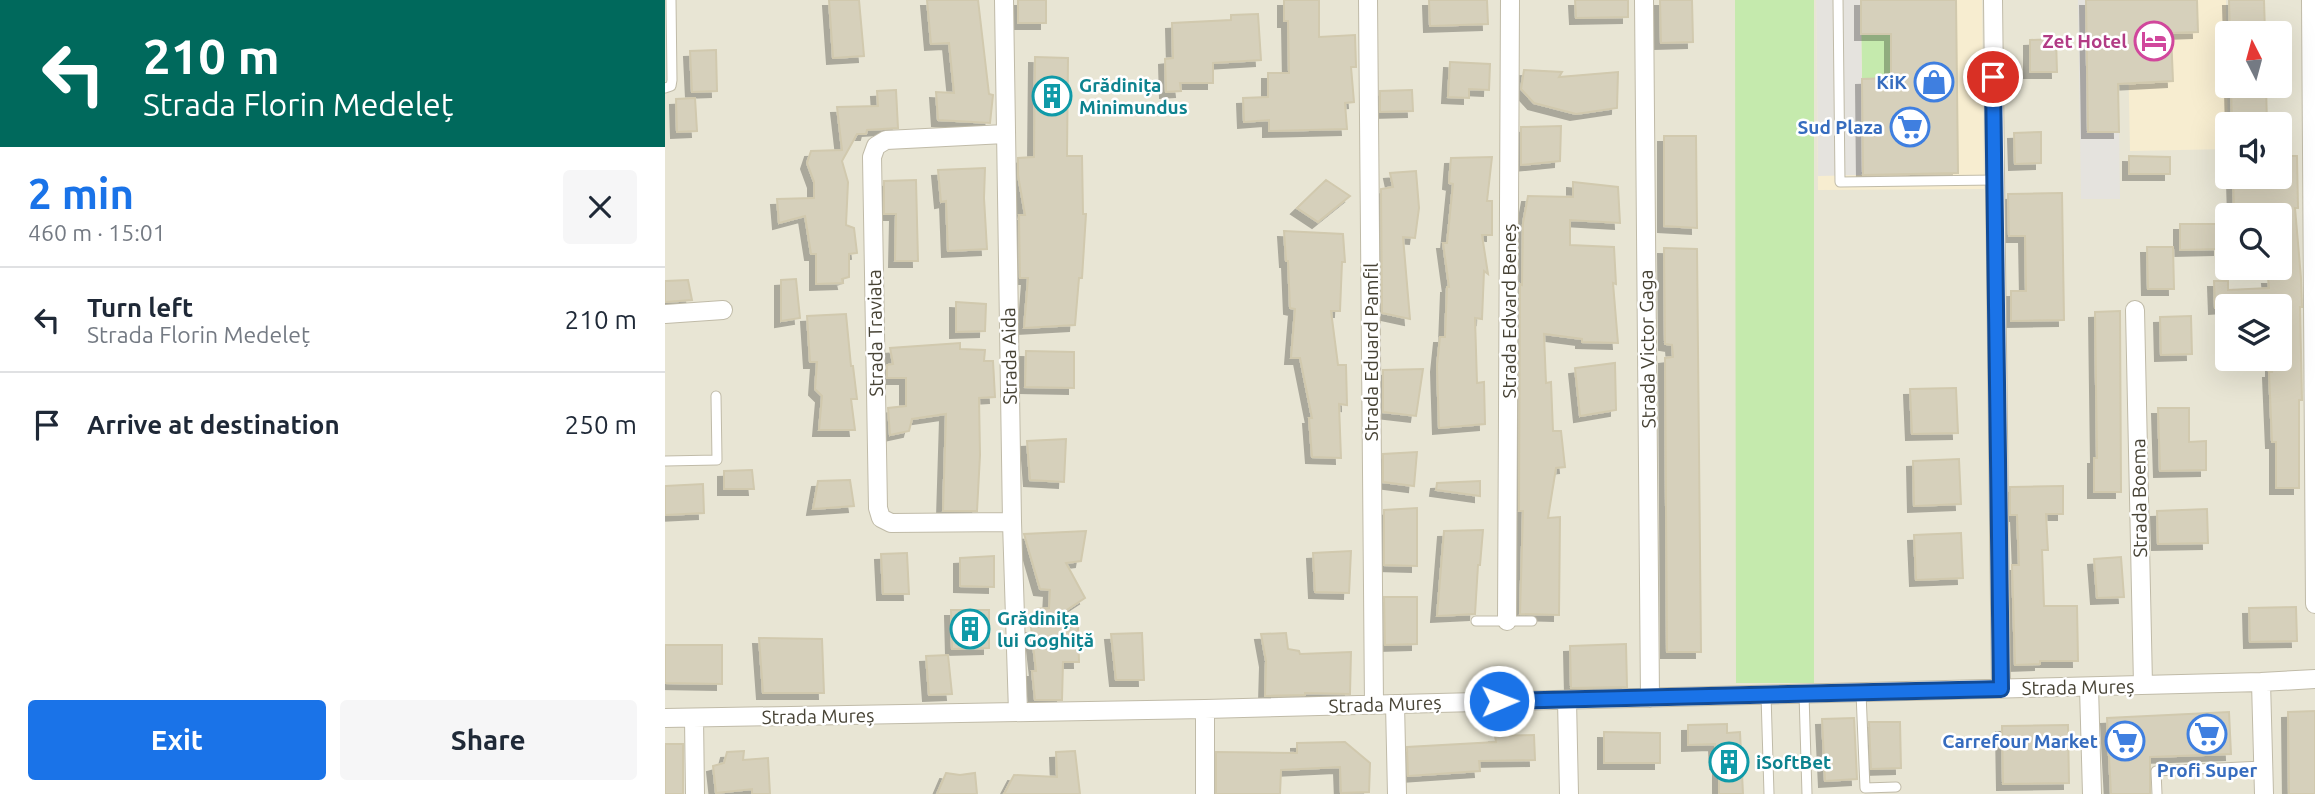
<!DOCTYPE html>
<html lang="en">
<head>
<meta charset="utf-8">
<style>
	body { margin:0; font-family:Ubuntu,sans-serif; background:#f6f6f7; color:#1f2937; height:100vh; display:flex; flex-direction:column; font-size:26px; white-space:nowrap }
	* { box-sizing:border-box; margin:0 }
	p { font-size:23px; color:#747a83 }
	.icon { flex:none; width:38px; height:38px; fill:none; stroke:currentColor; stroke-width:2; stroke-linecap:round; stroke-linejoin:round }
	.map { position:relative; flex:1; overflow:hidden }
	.panel { display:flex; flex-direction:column; background:#fff; width:665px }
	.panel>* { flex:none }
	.hud { background:#00695c; color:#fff; overflow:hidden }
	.needle { width:46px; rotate:354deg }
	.tools { position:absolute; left:1550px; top:21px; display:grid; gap:14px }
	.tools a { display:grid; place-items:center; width:77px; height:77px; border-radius:7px; background:#fff; box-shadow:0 7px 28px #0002; font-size:35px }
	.pin { position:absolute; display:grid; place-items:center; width:60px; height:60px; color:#fff; margin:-30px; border:4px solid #fff; border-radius:50%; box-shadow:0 2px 7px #0007 }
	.me { position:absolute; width:77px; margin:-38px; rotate:89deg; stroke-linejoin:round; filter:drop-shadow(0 0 5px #0008) }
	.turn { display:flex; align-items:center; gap:24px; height:147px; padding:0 28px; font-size:32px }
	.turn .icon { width:91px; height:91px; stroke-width:2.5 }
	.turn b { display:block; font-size:49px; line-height:60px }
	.round { display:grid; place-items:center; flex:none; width:74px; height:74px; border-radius:7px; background:#f6f6f7 }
	.overview { display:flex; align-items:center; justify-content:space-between; height:119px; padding:0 28px }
	h1 { font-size:42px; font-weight:600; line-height:52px; color:#1a73e8 }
	.cta { display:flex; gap:14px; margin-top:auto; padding:14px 28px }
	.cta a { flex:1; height:80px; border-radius:7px; background:#1a73e8; color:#fff; font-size:28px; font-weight:600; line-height:80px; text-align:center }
	.cta a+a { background:#f6f6f7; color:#1f2937 }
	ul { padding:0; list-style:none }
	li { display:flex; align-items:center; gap:21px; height:105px; padding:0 28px; border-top:2px solid #e0e1e3 }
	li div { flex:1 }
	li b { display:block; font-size:26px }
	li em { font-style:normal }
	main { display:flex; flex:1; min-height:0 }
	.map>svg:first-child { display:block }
	.residential { fill:#e8e5d4; fill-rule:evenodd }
	.commercial { fill:#f7edd0 }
	.green { fill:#c5eaad }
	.parking { fill:#e5e3de }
	.building { fill:#d6d0bb; stroke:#d1c9ae; stroke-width:2; filter:url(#shadow) }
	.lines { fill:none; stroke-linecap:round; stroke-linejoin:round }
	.service-casing { stroke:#c0bba8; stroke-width:11 }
	.minor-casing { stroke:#c0bba8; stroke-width:20 }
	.service { stroke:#fff; stroke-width:9 }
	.minor { stroke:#fff; stroke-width:18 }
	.route-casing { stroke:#114b97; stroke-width:18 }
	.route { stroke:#1a73e8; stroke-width:12 }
	.labels { text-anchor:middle; stroke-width:5; stroke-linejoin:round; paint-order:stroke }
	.hotel-label { font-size:19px; font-weight:bold; fill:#b23c85; stroke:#fff; text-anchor:end }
	.shop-label { font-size:19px; font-weight:bold; fill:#366cbe; stroke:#fff; text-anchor:end }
	.culture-label { font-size:19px; font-weight:bold; fill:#0d838f; stroke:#fff; text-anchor:start }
	.street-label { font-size:19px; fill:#474335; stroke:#fff }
</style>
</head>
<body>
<main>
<section class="panel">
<div class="hud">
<div class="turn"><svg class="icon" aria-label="left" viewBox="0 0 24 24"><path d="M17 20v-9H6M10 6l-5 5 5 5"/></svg><div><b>210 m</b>Strada Florin Medeleț</div></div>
</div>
<div class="overview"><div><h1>2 min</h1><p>460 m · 15:01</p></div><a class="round"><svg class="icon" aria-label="close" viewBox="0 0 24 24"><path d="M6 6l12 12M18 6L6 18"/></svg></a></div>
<ul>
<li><svg class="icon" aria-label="left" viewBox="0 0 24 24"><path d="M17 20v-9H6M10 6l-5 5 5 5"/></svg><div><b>Turn left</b><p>Strada Florin Medeleț</p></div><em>210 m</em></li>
<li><svg class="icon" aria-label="arrive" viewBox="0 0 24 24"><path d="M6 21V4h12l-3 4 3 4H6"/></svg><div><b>Arrive at destination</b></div><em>250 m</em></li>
</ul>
<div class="cta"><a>Exit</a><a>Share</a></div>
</section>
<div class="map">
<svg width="1650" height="794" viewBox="0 0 1650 794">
	<defs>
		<filter id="shadow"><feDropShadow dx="-6" dy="6" stdDeviation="0" flood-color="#0004"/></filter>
	</defs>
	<rect width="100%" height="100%" fill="#f4f2e6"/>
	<path class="residential" d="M0,0H1650V794H0ZM1563,33H1615V86H1563ZM1563,124H1615V177H1563ZM1563,215H1615V268H1563ZM1563,306H1615V359H1563Z"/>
	<path class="commercial" d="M1151,0H1317L1319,189L1153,190Z
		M1462,0H1561L1563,149L1465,151Z"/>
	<path class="green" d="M1070,0H1149V683H1071Z
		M1196,34H1226V78L1197,79Z"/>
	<path class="parking" d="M1151,0H1196L1198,175L1153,176Z
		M1413,0H1425L1428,132H1454L1455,199H1416Z"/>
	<path class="building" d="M164,0H194L199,56L168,58Z
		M262,0H313L324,94L328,95L325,123L273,120L271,92L289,93L284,43L266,44Z
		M353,0H381V23H353Z
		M619,0H654V37L690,35L691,67H686L689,102L680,103L682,129L604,131V120L579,122L578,98L603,97V73H624L623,21H619Z
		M764,0H822L823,24L765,26Z
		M910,0H963V17L911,18Z
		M995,0H1027L1028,42L996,43Z
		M1196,0H1291L1293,173L1198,175L1197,79L1226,78V34H1196Z
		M1421,0H1532L1533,32L1506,33L1508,81L1453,84L1454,132H1423Z
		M1564,0H1599L1600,33H1565Z
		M593,14L596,60L548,63V83H515L516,91L501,92L500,59L508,58L507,23L566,20V15Z
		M1391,39L1392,72H1365V40Z
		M51,50L52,91L27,92L25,51Z
		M370,57L403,58L402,156H417L418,214H421L417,278H414L410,325L359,328L363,278H355L354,215H360L353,175V158L369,157Z
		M785,62L825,64L824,90L804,89V98L783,97Z
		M859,70L897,72L894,77L953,72L952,108L911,114L869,103L856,89Z
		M1566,86H1601L1602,124H1567Z
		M231,90L233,128L202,130L201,134H192L177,161L183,182L181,225L189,228L192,253L184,254V277L177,279L178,283L151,284V254H146L140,216L114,223L112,199L149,198V182L142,163L146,151L177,150L172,107L213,106L212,91Z
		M747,90L748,111L715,112V91Z
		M30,98L32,131L12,132L11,99Z
		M896,126L895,161L856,165V127Z
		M1376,132V163L1350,164L1349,133Z
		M999,136H1031L1032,228L999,226Z
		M1464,156L1505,157V174H1464Z
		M1615,156H1632L1633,208H1630L1636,278L1637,307H1635L1637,400H1634V488H1611V442H1607L1604,372H1607V359H1615V306H1604V304L1550,308L1549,281H1563V290L1604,288L1603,278H1615V209L1569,210L1568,177H1615Z
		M827,157L822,201H827V235H817L823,274L819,271L817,319L810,318L812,383L819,382L820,424L774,428L772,366L775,337H780L782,287H784L778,243H782L788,184L784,183L786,158Z
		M320,168L319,198L322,249L283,251L281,201L276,202L273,170Z
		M751,171L754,208L750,238L738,237L745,319L717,313L716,189L728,187L725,173Z
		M251,180L253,261H230L231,214H219V181Z
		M661,180L685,196L653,222L632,208Z
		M908,182L953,187L955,223L905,220V245L949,247L951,284L948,283L953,343L917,342V339L879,334L881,383L886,382L888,431H896L900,467L891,468L883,518L895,517L894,615L855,614L858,511H854L855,284L857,285L858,223L863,196L908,197Z
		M1397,193L1399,320L1346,321V291H1361L1360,236H1344L1343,194Z
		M1515,224H1554V249L1515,250Z
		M619,231L678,234L680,262H677L675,311H666L673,365H681L682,405L674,404L676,458L647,457L644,418H647L635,358H626L630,309L625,308L623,261H621Z
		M1482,247H1508L1509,289H1483Z
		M999,248L1032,249L1036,652H1002L1000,358L1008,357L1007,345L1000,344Z
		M131,279L135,318L116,321V280Z
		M23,280L27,300L0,302V281Z
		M291,302L321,304L320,331L291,332Z
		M1455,311L1456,492H1429V458H1432L1430,312Z
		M181,314L186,366H188L192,399H186L190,430H154L157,396L150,389L152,362H145L142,316Z
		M1526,316L1527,354L1496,355L1495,317Z
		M295,343V349L320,350L319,361H328L330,397L314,398L315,455L312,511H278L281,414L247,419L244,431L225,435L223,408L241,406V378H222V365L228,364L225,348Z
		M361,351L409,352V388L360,387Z
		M950,363L951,410L915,416L910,368Z
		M758,369L751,416L718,412V370Z
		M1291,388L1293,433L1247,434L1245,389Z
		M1493,408H1524V442L1541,441V470L1495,471Z
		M401,439L399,482L365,480L362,441Z
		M752,452L749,486L718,482V454Z
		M1294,459L1296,504L1249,506L1248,461Z
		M87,470L89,489H59V471Z
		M185,480L189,506L148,509L153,481Z
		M815,481V496L771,490L772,483Z
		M38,484L39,513L0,515V486Z
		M1398,486V514H1381L1383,550H1377L1379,606H1412L1413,661H1375V664L1350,665L1347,565H1354L1352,515H1345V487Z
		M752,508V566L719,565V510Z
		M1542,509L1543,543L1493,544L1492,511Z
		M818,530L815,565H813L810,614L772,616L779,531Z
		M421,531L416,561L401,563L420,598L376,627H413L414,662H398L397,700H370L367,671H371L366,627H375L371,609L384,608L385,590L375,589L359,534Z
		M1296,533L1298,578L1251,580L1249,535Z
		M686,551L684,593L650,592L648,553Z
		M242,553L244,594H218L216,554Z
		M329,556V587L295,586V558Z
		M1456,557L1459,597L1432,598L1429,559Z
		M719,597H752V644L720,645Z
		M1631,607L1632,641L1585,642L1584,608Z
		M286,610H324V648L287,649Z
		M477,633L479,680H451L446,634Z
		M621,633L623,649L634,651L635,654L686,652L685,694L640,693V695L600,696L601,661L596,634Z
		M94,638L157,639L159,693H98Z
		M961,644L962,687L906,688L905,646Z
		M0,645H57V684L0,683Z
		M283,655L287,694L264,695L261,656Z
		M1650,711V794H1624L1623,712Z
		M1564,712L1566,754L1485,757V794H1446L1442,718Z
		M1189,718L1192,779L1160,781L1157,719Z
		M1204,722H1235L1236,768L1206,769Z
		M1062,724V733L1075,732L1078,794H1054V763H1051L1050,744L1023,745V725Z
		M1403,725L1404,783L1338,784L1337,726Z
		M939,732L995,733V763H939Z
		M869,735L870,760L814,761L815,771L743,776L742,747L831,742L830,736Z
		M680,742L705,763L704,792L676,793L675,767L616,770L615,794H551V752L632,753V743Z
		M0,744H18V794H0Z
		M79,751L78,760L103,758L105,794H87V789L51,793L48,766L59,763L62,752Z
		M410,751L415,794H339L349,775L392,777L391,752Z
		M281,773L295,775L310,773L312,794H272Z"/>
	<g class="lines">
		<defs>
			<path id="service" d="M1173,0L1175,182L1330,180
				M0,88L6,86L7,80L6,0
				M0,461L52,460L51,396
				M811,621H867
				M1196,693L1200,788L1231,787
				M1139,694L1142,794
				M1101,695L1104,794
				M1492,794L1491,771L1598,766"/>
			<path id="minor" d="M339,0L347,522L353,712
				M703,0L709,705
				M979,0L985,698
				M1328,0L1336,689
				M1646,0L1650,604
				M340,134L221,140L211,146L207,157L213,508L216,518L226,523L347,522
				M1470,310L1478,685
				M0,314L58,310
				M842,621L845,0
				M1596,682L1599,794
				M1424,687L1427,794
				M902,700L904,794
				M730,704L732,794
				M0,718L540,709L1596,682L1650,679
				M29,718L30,794
				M540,794V709"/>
		</defs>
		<use href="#service" class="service-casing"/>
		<use href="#minor" class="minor-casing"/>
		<use href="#service" class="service"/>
		<use href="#minor" class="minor"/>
	</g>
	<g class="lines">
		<defs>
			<path id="route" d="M834,701L1336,689L1328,77"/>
		</defs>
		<use href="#route" class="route-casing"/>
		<use href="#route" class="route"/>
	</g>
	<defs>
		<symbol id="hotel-ring" viewBox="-11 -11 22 22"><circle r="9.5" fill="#fff" stroke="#d1479c" stroke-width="1.5"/><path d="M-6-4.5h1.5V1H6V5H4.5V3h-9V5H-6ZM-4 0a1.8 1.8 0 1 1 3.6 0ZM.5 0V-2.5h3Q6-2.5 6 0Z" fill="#d1479c"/></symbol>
		<symbol id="shop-ring" viewBox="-11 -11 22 22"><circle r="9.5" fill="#fff" stroke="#3f7fe0" stroke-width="1.5"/><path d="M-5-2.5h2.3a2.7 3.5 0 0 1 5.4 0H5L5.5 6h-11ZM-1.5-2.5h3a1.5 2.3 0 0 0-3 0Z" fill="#3f7fe0"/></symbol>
		<symbol id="building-ring" viewBox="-11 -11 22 22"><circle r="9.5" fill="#fff" stroke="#0f9aa8" stroke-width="1.5"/><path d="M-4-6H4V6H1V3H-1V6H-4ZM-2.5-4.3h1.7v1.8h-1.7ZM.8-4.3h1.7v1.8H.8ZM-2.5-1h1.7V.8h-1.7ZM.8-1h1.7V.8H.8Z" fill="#0f9aa8"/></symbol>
		<symbol id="supermarket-ring" viewBox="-11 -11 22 22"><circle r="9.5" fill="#fff" stroke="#3f7fe0" stroke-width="1.5"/><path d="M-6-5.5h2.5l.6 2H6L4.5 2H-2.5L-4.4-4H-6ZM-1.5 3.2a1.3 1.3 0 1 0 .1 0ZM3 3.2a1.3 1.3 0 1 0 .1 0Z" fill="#3f7fe0"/></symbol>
	</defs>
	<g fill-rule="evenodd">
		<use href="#hotel-ring" x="1467" y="19" width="44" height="44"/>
		<use href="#shop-ring" x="1247" y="60" width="44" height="44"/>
		<use href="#building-ring" x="365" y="74" width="44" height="44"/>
		<use href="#supermarket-ring" x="1223" y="105" width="44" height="44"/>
		<use href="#building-ring" x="283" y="607" width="44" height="44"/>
		<use href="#supermarket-ring" x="1520" y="712" width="44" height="44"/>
		<use href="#supermarket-ring" x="1438" y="719" width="44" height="44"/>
		<use href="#building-ring" x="1042" y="740" width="44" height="44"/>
	</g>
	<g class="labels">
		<g class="hotel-label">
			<text x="1462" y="48">Zet Hotel</text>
		</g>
		<g class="shop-label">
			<text x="1242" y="89">KiK</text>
			<text x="1218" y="134">Sud Plaza</text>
			<text x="1433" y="748">Carrefour Market</text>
			<text x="1542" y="777" text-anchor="middle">Profi Super</text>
		</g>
		<g class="culture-label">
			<text x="414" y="92">Grădinița<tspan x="414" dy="22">Minimundus</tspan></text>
			<text x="332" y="625">Grădinița<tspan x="332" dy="22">lui Goghiță</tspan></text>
			<text x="1091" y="769">iSoftBet</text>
		</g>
		<g class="street-label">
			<text transform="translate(844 311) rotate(-90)" y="7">Strada Edvard Beneș</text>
			<text transform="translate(210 333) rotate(-91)" y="7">Strada Traviata</text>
			<text transform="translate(982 349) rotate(-91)" y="7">Strada Victor Gaga</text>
			<text transform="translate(706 352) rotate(-90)" y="7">Strada Eduard Pamfil</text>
			<text transform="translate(344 356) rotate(-91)" y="7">Strada Aida</text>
			<text transform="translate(1474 498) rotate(-91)" y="7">Strada Boema</text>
			<text transform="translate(1413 687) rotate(-1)" y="7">Strada Mureș</text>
			<text transform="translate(720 704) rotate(-2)" y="7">Strada Mureș</text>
			<text transform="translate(153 716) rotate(-1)" y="7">Strada Mureș</text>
		</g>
	</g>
</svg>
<div class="tools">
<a><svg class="needle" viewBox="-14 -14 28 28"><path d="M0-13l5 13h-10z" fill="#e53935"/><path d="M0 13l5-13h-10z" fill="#747a83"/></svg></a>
<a><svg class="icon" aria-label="sound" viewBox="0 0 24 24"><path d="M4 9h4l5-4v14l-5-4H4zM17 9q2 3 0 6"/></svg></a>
<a><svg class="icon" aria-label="search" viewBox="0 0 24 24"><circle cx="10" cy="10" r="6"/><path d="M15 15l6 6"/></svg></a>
<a><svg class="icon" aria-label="layers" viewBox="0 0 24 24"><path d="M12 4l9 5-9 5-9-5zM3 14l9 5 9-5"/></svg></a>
</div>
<div class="pin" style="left:1328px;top:77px;background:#d93025"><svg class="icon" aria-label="arrive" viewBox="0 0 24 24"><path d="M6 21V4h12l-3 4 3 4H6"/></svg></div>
<svg class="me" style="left:834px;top:701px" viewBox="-20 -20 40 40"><circle r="17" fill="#1a73e8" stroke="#fff" stroke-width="3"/><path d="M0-11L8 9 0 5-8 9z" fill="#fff"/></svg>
</div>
</main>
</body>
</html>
